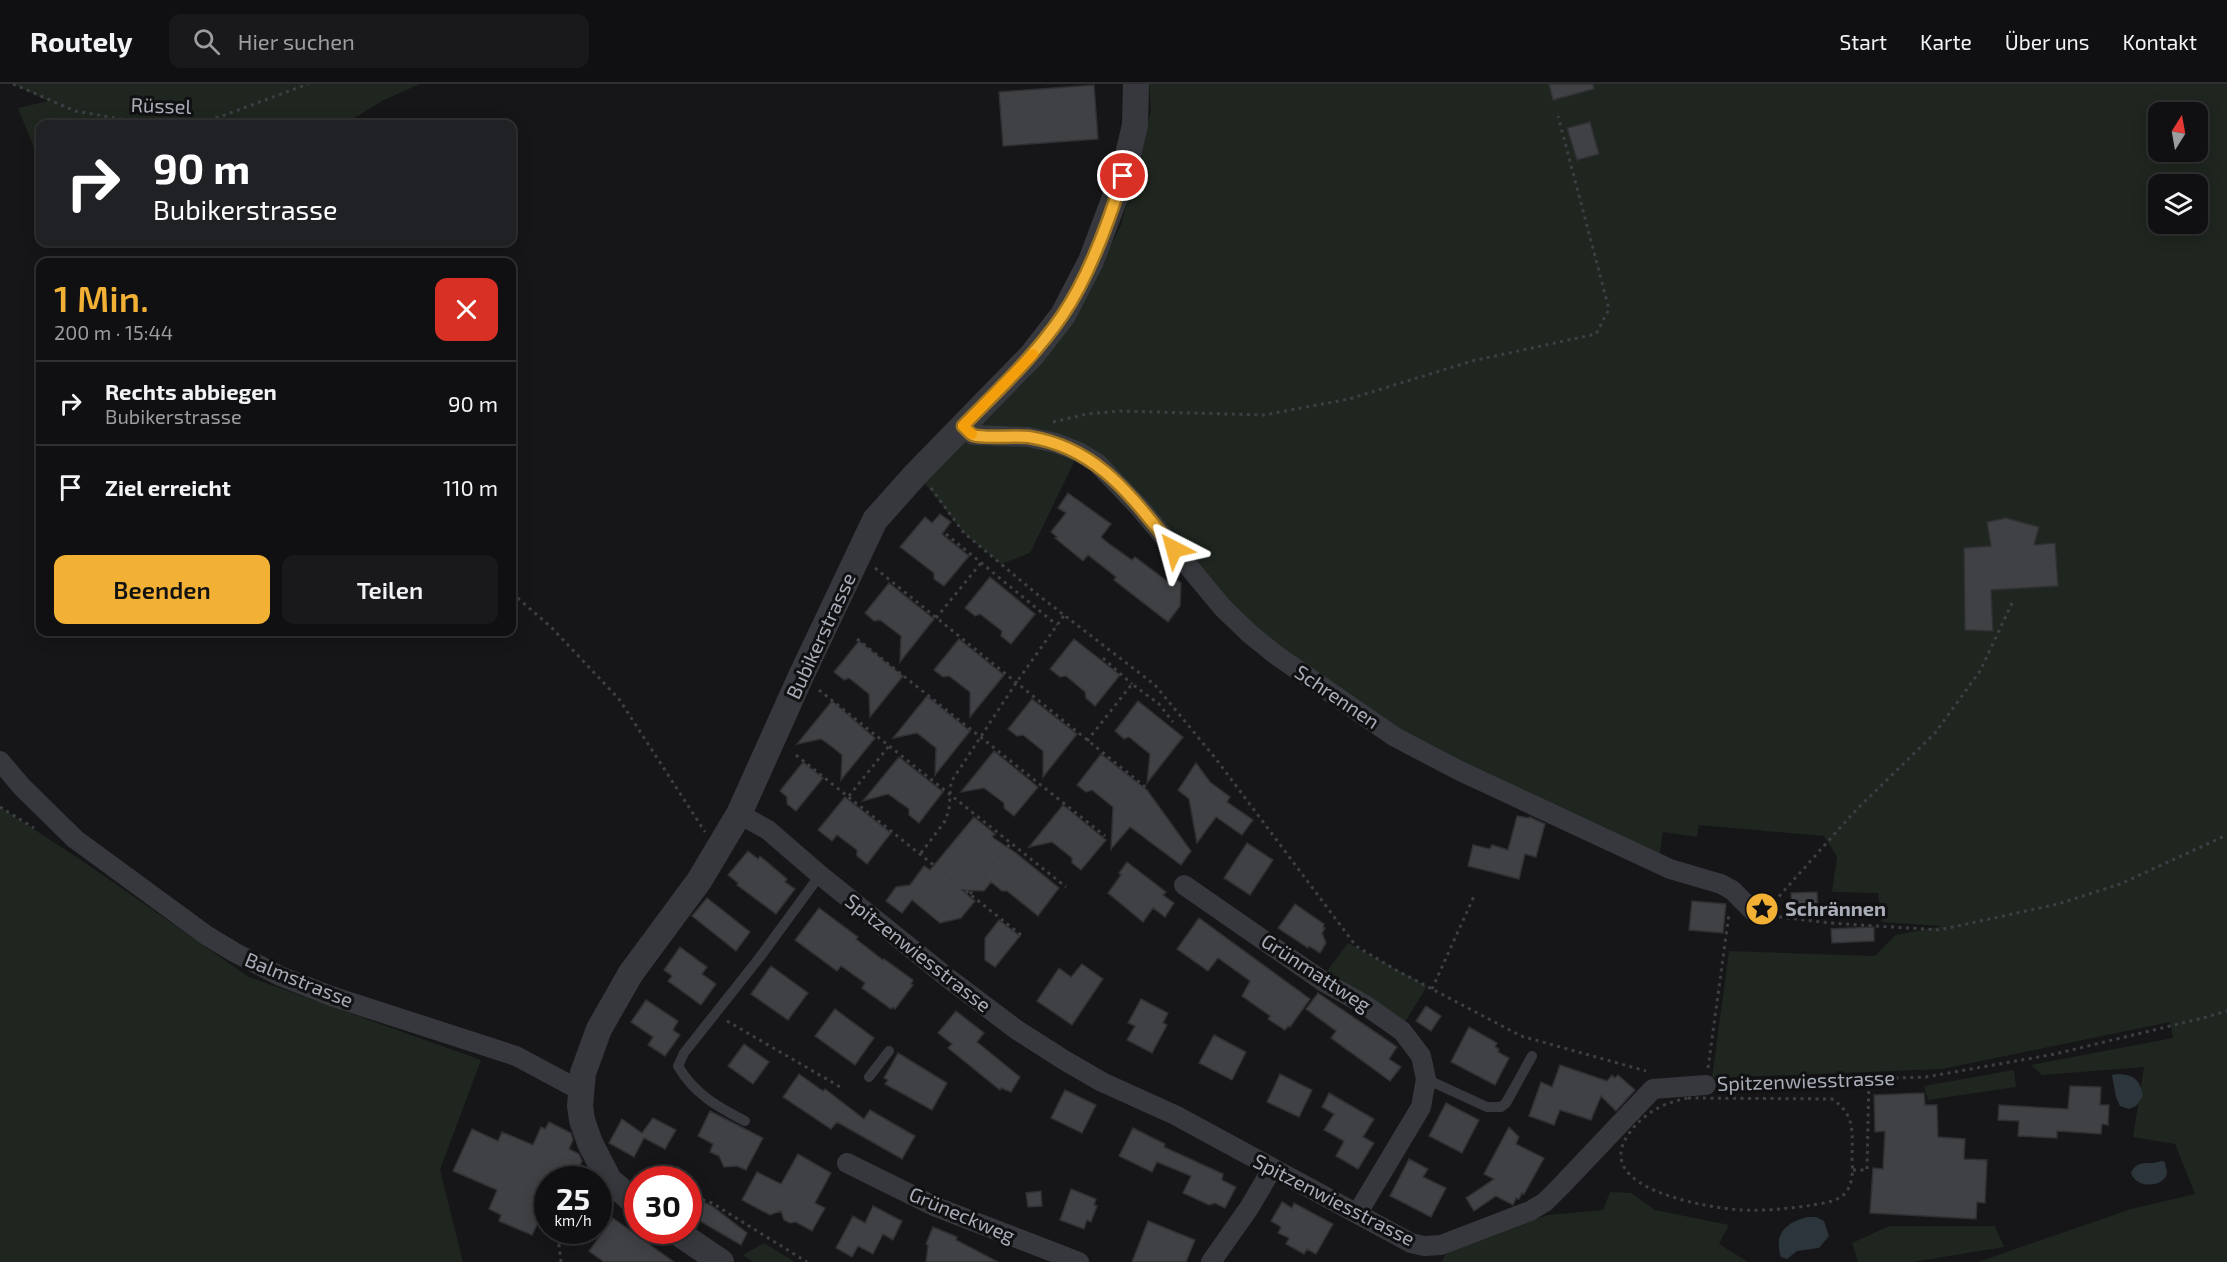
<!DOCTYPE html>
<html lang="de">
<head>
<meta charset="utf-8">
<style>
	body { margin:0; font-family:"Exo 2",sans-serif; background:#19191b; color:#f1f3f6; height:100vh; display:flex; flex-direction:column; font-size:22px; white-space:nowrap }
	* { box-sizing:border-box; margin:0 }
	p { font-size:20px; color:#9c9d9f }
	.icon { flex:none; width:33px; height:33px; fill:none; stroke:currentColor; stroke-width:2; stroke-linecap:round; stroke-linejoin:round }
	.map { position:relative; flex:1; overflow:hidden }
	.side { position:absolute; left:36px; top:174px; width:480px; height:378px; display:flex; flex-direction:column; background:#101012; border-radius:12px; box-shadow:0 3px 15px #0003,0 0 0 2px #303032 }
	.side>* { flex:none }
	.top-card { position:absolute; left:36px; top:36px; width:480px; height:126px; border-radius:12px; box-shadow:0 3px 15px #0003,0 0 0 2px #303032; background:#202124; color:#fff; overflow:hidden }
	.needle { width:39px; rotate:11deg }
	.fabs { position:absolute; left:2148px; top:18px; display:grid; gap:12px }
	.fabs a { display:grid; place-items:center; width:60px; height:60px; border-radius:12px; background:#101012; box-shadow:0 3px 15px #0003,0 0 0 2px #303032; font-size:30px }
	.speed { position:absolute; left:534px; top:1082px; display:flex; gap:12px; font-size:30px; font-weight:700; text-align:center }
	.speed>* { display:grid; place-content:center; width:78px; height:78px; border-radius:50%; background:#101012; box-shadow:0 3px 15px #0003,0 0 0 2px #303032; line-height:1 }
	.speed small { font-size:15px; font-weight:400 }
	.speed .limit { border:9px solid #d22; background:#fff; color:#111 }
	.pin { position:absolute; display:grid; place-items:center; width:51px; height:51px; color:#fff; margin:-26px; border:3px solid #fff; border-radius:50%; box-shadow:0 2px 6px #0007 }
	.me { position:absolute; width:66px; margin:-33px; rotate:321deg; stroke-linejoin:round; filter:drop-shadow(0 0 4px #0008) }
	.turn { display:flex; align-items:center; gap:21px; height:126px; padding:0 18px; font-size:27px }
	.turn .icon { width:78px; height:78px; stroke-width:2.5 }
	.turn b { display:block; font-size:42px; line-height:51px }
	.round { display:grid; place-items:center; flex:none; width:63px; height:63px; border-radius:12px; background:#19191b }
	.overview { display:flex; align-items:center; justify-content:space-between; height:102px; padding:0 18px }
	h1 { font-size:36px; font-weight:600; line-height:45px; color:#f2b134 }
	.action { display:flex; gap:12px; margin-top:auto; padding:12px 18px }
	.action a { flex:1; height:69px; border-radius:12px; background:#f2b134; color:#111; font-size:24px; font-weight:600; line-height:69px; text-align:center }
	.action a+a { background:#19191b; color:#f1f3f6 }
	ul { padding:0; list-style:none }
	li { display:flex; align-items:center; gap:18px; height:84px; padding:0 18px; border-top:2px solid #303032 }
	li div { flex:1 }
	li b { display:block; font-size:22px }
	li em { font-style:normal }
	header { display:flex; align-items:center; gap:36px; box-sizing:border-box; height:84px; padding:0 30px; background:#101012; border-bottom:2px solid #303032 }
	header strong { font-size:28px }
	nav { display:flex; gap:33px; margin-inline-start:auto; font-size:21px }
	.search { width:420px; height:54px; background:#19191b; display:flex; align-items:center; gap:15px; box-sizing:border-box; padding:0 21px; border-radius:12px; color:#9c9d9f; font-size:22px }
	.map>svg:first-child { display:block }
	.green { fill:#1e261f; fill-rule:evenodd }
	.water { fill:#2c353c }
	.building { fill:#404145; stroke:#303034; stroke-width:1.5 }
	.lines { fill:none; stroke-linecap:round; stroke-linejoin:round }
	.path { stroke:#3d3f44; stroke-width:3; stroke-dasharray:3 4.5; stroke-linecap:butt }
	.service { stroke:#37383d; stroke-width:10 }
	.minor { stroke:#37383d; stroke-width:20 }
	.tertiary { stroke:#37383d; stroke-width:26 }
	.route-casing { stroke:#9d7322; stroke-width:15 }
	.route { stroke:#f2b134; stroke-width:10 }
	.slow { stroke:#f59e0b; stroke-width:10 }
	.labels { text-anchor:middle; stroke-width:6; stroke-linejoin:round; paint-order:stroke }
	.street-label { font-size:20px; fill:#a8adb8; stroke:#111113 }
	.poi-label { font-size:20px; font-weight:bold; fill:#a8adb8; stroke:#111113; text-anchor:start }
</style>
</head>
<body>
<header>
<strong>Routely</strong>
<div class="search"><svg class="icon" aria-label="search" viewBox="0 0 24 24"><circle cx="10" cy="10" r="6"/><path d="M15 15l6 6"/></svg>Hier suchen</div>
<nav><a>Start</a><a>Karte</a><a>Über uns</a><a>Kontakt</a></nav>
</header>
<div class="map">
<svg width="2227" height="1178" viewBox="0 0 2227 1178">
	<rect width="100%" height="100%" fill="#161618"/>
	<path class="green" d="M13,0H420L384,16L344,40H40V64H34L18,24L48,17Z
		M1149,0H2227V1178H1978L2131,1125L2195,1110L2175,1060L2133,1053L2144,983L2042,991L2031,981L2173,954L2170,938L1942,985L1712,994L1729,867L1875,872L1896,851L1942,842L1882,838L1878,809L1832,808L1837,773L1824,752L1699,741L1697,753L1663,748L1659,776L1398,650L1255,549L1100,375L980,343L1028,294L1074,237L1121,141L1151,27ZM2158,28H2198V68H2158ZM2158,100H2198V140H2158Z
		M963,342L1079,368L1030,469L1001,480L964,449L923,397Z
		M0,723L87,780L249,893L481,976L440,1086L463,1178H0Z
		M1348,859L1427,902L1405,938L1327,890V887Z
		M2014,986L2016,1003L1928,1016L1924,1002Z
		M1610,1108L1631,1109L1655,1126L1729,1141L1719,1160L1748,1178H1442L1447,1167L1479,1152L1548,1131L1603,1126Z
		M1889,1142H1995L2004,1163L1913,1178H1858L1852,1159Z
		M764,1159L795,1178H753L743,1171Z"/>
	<path class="water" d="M2118,990C2135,991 2140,996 2143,1012L2136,1022L2129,1025L2120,1022L2116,1013L2112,991Z
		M2161,1077L2165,1078C2165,1082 2167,1085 2167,1088C2167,1102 2137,1107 2131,1089C2137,1074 2151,1082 2161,1077Z
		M1808,1133H1816L1824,1137L1829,1152L1819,1164L1797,1167L1787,1175L1781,1173C1773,1149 1787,1138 1808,1133Z"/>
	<path class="building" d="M1549,0H1593L1594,5L1553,16Z
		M1094,1L1098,55L1003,62L999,8Z
		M1590,38L1599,70L1577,76L1567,44Z
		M1068,409L1111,440L1101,453L1108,459L1132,476L1135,473L1167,497L1171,491L1181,499L1180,522L1168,538L1114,496L1116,493L1088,471L1083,477L1055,454L1057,453L1051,448L1066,429L1058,424Z
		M940,430L951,438L942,450L969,472L944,502L934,495V489L900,463L925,433L932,439Z
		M2006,434L2039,443L2034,461L2055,459L2058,502L1991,506L1993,547L1965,546L1964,464L1991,462L1987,438Z
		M990,493L1035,530L1011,560L1001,552L1002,547L980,530L975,532L965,524Z
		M889,499L934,535L900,578L901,552L880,536L874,537L865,529Z
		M959,555L1004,591L970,633V608L949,592L943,593L934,586Z
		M1074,555L1120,591L1095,622L1086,614L1085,608L1072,597L1066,592L1060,593L1050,585Z
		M859,557L903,592L870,633L869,610L849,594L844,596L834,588Z
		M927,612L970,647L935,691L936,664L917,649L893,654Z
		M1032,615L1077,650L1043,693V667L1023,651L1017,652L1008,645Z
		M832,617L875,654L841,696L842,671L831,662L821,655L797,660Z
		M1138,617L1183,653L1147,699L1150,670L1129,653L1124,655L1115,647Z
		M994,667L1038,703L1014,732L1004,724V719L984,704L961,708Z
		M1101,670L1147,706L1191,767L1181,781L1130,743L1111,765L1113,723L1092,706L1086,708L1077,701Z
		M899,673L943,708L919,739L909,731V725L888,710L863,717Z
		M803,678L823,694L796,727L787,720V713L780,707Z
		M1196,679L1210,698L1230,713L1227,718L1253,736L1242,751L1216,733L1197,759L1189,715L1178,706Z
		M845,713L891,749L867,780L857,772V766L837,751L832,757L818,746Z
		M1063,721L1106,756L1081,786L1072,779V774L1052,758L1029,763Z
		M1517,732L1528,734L1530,733L1545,740L1536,773L1525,770L1519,795L1468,782L1473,761L1490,765L1492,761L1508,766Z
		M974,733L995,750L992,753L1016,769L1059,804L1038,832L1007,807H1002L991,798L984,807L962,806L975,817L961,834L940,839L912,816L902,829L886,817L896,803L910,801L924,782L930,786Z
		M1247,759L1273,776L1250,811L1224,794Z
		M748,767L758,775L760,772L787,795L785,798L795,805L776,830L737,801L738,799L728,791Z
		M1127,778L1166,808L1163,811L1174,819L1165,833L1153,824L1143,838L1108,809L1121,791L1119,789Z
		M1817,808L1818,828L1792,829L1791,809Z
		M707,814L750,848L736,867L692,832Z
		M1692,817L1726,820L1723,849L1689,846Z
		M1295,820L1324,840L1323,843L1325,844L1322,849L1326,859L1320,869L1309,862L1308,864L1278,844Z
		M819,824L858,853L856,855L883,876L884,875L913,896L911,900L913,901L895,925L893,923L891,925L862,904L865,899L841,882L837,887L795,856Z
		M1199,834L1310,915L1290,943L1288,942L1285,946L1268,935L1270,932L1242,912L1250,897L1218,874L1208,887L1177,865Z
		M999,836L1020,852L995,883L985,876V854Z
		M1874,843V857L1832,859L1831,845Z
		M680,863L707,883L702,890L716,900L701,921L668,897L672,892L664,886Z
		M1082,880L1103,895L1072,941L1037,917L1059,884L1071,893Z
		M771,882L808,909L788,936L751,910Z
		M1318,909L1397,963L1389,975L1401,983L1390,997L1331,954L1336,947L1306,925Z
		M1141,915L1168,929L1163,939L1167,941L1152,969L1127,956L1135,942L1128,939Z
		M646,916L678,937L673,946L680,951L665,972L648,961L653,953L631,938Z
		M1426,922L1441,932L1431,947L1416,937Z
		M835,925L874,954L855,981L815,952Z
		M956,927L984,949L977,958L1020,993L1011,1008L1001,1004L1000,1006L948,964L952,960L938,949Z
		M1469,943L1497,959L1495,963L1499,965L1498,968L1509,974L1495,1001L1451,978Z
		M1214,951L1246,968L1232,996L1199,979Z
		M744,960L769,978L753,1000L728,982Z
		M898,969L947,999L932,1026L885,1000L888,996L884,994Z
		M1560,981L1607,997L1612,991L1615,994L1618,991L1635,1006L1616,1027L1601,1012L1591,1036L1560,1026L1554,1041L1529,1032L1541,998L1552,1003Z
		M799,990L823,1007L825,1005L864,1035L870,1026L915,1052L902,1075L837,1038L831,1045L783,1013Z
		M1280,990L1312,1006L1299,1033L1267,1018Z
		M2070,1002L2101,1003L2100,1021H2109L2108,1041L2102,1040L2101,1050L2057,1047V1054L2018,1052L2019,1037L1998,1036L1999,1021L2068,1025Z
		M1065,1006L1096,1021L1082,1049L1051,1034Z
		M1329,1009L1374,1035L1363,1053L1374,1059L1358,1085L1336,1072L1344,1057L1324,1046L1334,1030L1322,1023Z
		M1924,1009L1925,1021H1937L1938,1053L1965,1055L1964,1075L1987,1076L1985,1119L1977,1118L1976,1135L1870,1129L1873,1084L1883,1085L1885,1047L1875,1048L1874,1011Z
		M1446,1019L1479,1036L1462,1069L1429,1052Z
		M710,1027L763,1054L746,1086L737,1082L724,1083L719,1072L710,1068L713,1060L698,1052Z
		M653,1034L676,1046L665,1065L644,1054L634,1073L609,1059L622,1035L642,1049Z
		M549,1038L571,1049L573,1056L569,1065L579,1070L582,1077L573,1095H548V1118L532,1151L499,1137L501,1131L489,1125L497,1106L453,1087L472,1045L498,1057L502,1048L533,1061L541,1043L545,1045Z
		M1509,1043L1519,1053L1516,1060L1544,1074L1524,1110L1522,1109L1519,1115L1516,1114L1513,1121L1496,1112L1474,1127L1466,1114L1494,1095L1484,1090Z
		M1133,1044L1165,1060L1164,1063L1223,1090L1222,1096L1236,1103L1225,1124L1215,1119L1209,1121L1183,1109L1191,1092L1157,1078L1152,1088L1119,1072Z
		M798,1070L831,1089L815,1119L825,1124L812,1147L796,1138L790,1139L784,1136L781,1127L770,1131L742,1116L757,1088L781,1100Z
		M1409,1075L1428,1085L1423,1093L1446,1104L1431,1133L1390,1112Z
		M1071,1105L1096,1115L1094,1121L1097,1122L1091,1138L1087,1136L1084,1145L1060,1136Z
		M1041,1107L1042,1122L1028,1123L1026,1109Z
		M694,1114L712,1122L747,1149L741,1161L688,1130V1125Z
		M1282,1118L1292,1124L1294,1119L1333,1140L1316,1170L1307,1165L1304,1170L1286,1160L1289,1154L1278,1149L1281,1143L1271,1137Z
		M873,1122L902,1137L893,1156L883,1150L873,1170L858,1162L852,1173L836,1164L853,1132L865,1139Z
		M613,1134L674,1178H604L589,1167Z
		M1148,1137L1195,1156L1186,1178H1132Z
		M933,1143L957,1153L956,1156L998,1178H926L928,1161L926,1160Z"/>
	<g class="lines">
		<path class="path" d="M13,0L75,27L132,37L194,40L225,31L308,0
			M1053,338L1087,330L1120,327L1264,331L1349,315L1472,277L1596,250L1609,225L1558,32
			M931,404L964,449L1038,511L1155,601L1216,675L1356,862L1396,886L1521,952L1646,987
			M946,450L1057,541
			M875,484L1149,706
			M512,509L552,544L619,615L705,748
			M936,534L981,479
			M857,555L1105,752
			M1103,574L1132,600
			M819,606L1066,803
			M1087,657L1132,600L1159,620L1173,638
			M796,671L1021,851
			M849,712L889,662
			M0,723L34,744
			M921,769L945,737L949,726L951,698L1016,599L1065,530
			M970,810L1010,760
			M1774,818L1856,726L1935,649L1980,587L2012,519
			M1779,833L1830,839L1939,846L2058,820L2120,800L2227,751
			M1432,905L1475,810
			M727,937L842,1004
			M1708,984L1729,830
			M1723,1000L1926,993L2055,970L2203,934L2227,927
			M1688,1014L1832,1015C1856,1031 1852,1049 1852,1075C1853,1089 1853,1104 1841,1113C1831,1119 1817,1120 1806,1122C1784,1125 1764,1127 1742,1126C1708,1124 1591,1105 1628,1051C1643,1029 1663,1019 1688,1014Z
			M1853,1086H1867L1869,995
			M688,1111L712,1119L807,1178
			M561,1178L559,1161L567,1146"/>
		<path class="service" d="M869,993L889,967
			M1426,995L1487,1023H1501L1506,1019L1532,972
			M745,1037C718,1023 694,1010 678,982L684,969L760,873L820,791"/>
		<path class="minor" d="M963,342L973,351L1028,353L1056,359L1079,368L1097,379L1140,424L1223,524L1250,550L1276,571L1395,653L1460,687L1670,785L1721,800L1732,806L1753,827L1762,831
			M0,677L22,703L75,755L206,851L234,868L280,892L331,912L516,972L572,1002L581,1004
			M739,730L768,746L820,791L948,894L1017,946L1064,976L1102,998L1175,1031L1411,1159L1424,1162L1441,1161L1530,1127L1545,1118L1561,1102L1653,1005L1706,1001
			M1184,801L1324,898L1365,921L1402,947L1421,972L1426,995L1421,1023L1357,1130
			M847,1079L936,1123L1079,1178
			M1211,1178L1249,1124L1272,1085"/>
		<path class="tertiary" d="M638,1121L609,1096L590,1059L582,1036L580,1022L583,989L599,945L631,889L699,797L739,730L801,592L875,436L916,390L1032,271L1063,231L1091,177L1123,92L1135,41L1136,0
			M674,1146L721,1178"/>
	</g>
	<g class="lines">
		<defs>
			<path id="route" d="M1123,92C1109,137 1089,193 1062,232C1034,273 997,307 963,342C966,344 970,350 973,351C984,355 1015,351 1029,353C1099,364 1132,414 1174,465"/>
		</defs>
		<use href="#route" class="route-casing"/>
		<use href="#route" class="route"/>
		<path class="slow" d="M972,350L963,342L1033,270"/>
	</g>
	<defs>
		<symbol id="sight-disc" viewBox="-11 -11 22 22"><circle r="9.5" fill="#f2b134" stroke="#111113"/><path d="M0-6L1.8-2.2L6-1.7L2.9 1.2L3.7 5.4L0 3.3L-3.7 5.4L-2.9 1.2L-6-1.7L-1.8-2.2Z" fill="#111"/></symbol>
	</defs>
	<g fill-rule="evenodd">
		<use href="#sight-disc" x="1743" y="806" width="38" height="38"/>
	</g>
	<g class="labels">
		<g class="street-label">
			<text transform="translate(161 22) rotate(2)" y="7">Rüssel</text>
			<text transform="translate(821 552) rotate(-65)" y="7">Bubikerstrasse</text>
			<text transform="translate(1337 613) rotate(34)" y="7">Schrennen</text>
			<text transform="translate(918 869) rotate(38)" y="7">Spitzenwiesstrasse</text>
			<text transform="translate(1316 889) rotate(33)" y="7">Grünmattweg</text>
			<text transform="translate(299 896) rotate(22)" y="7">Balmstrasse</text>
			<text transform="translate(1806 997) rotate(-2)" y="7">Spitzenwiesstrasse</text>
			<text transform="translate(1334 1116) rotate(27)" y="7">Spitzenwiesstrasse</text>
			<text transform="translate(962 1131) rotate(23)" y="7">Grüneckweg</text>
		</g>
		<g class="poi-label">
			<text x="1785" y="832">Schrännen</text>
		</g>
	</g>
</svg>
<div class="fabs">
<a><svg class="needle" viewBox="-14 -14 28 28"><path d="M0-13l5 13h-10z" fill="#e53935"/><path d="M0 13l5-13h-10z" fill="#9c9d9f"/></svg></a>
<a><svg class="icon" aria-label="layers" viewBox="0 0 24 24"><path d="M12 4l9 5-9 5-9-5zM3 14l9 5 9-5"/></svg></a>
</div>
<div class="speed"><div>25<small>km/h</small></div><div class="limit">30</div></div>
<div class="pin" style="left:1123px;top:92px;background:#d93025"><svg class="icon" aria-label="arrive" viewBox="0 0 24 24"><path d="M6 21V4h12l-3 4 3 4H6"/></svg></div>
<svg class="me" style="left:1174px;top:465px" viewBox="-20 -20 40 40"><path d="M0-17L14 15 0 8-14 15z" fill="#f2b134" stroke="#fff" stroke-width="4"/></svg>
<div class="top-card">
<div class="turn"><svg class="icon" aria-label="right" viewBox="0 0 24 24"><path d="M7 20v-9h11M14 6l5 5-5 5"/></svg><div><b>90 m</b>Bubikerstrasse</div></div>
</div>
<section class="side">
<div class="overview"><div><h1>1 Min.</h1><p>200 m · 15:44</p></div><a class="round" style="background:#d93025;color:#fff"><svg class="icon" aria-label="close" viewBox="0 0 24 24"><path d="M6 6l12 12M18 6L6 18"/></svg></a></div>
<ul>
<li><svg class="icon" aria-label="right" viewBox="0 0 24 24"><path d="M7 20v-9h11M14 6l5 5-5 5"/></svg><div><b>Rechts abbiegen</b><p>Bubikerstrasse</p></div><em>90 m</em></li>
<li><svg class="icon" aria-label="arrive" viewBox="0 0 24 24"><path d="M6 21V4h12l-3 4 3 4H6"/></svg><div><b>Ziel erreicht</b></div><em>110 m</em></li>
</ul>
<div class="action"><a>Beenden</a><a>Teilen</a></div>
</section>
</div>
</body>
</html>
